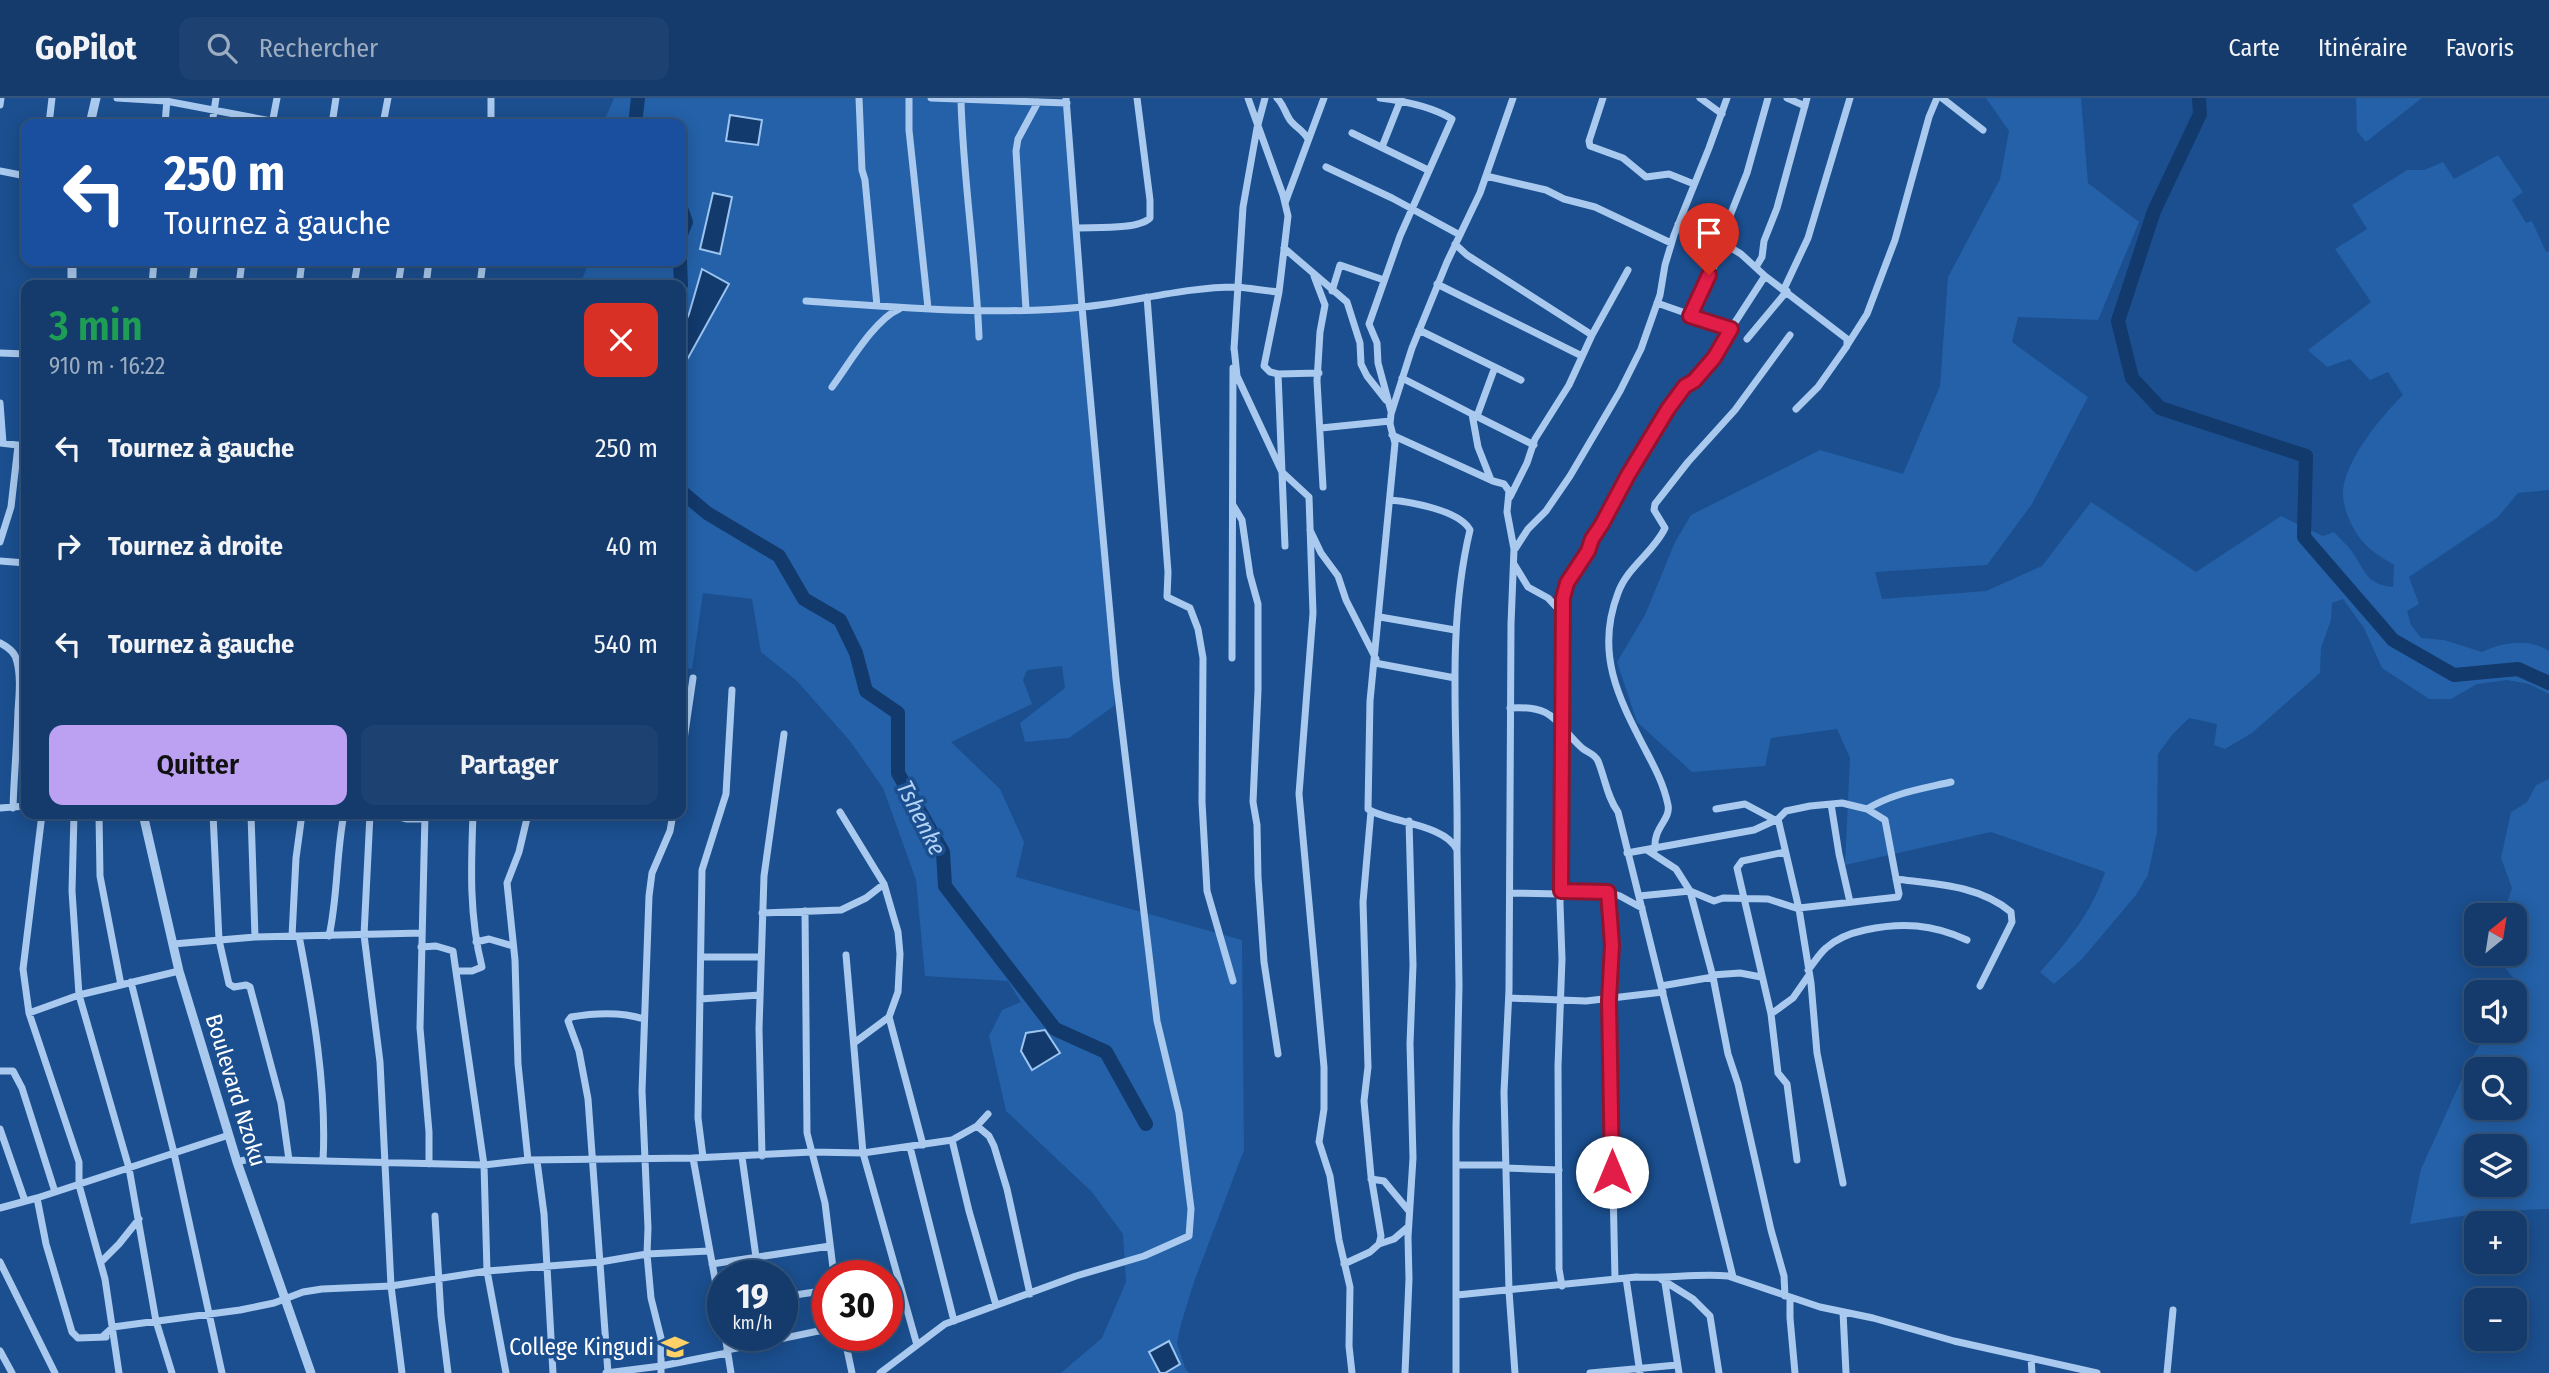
<!DOCTYPE html>
<html lang="fr">
<head>
<meta charset="utf-8">
<style>
	body { margin:0; font-family:"Fira Sans Condensed",sans-serif; background:#1d4271; color:#f1f3f6; height:100vh; display:flex; flex-direction:column; font-size:26px; white-space:nowrap }
	* { box-sizing:border-box; margin:0 }
	p { font-size:23px; color:#9dadc1 }
	.icon { flex:none; width:38px; height:38px; fill:none; stroke:currentColor; stroke-width:2; stroke-linecap:round; stroke-linejoin:round }
	.map { position:relative; flex:1; overflow:hidden }
	.sheet { position:absolute; left:21px; top:182px; width:665px; height:539px; display:flex; flex-direction:column; background:#143b6b; border-radius:14px; box-shadow:0 4px 18px #0003,0 0 0 2px #33557e }
	.sheet>* { flex:none }
	.top-card { position:absolute; left:21px; top:21px; width:665px; height:147px; border-radius:14px; box-shadow:0 4px 18px #0003,0 0 0 2px #33557e; background:#1a4fa0; color:#fff; overflow:hidden }
	.needle { width:46px; rotate:30deg }
	.controls { position:absolute; left:2464px; top:805px; display:grid; gap:14px }
	.controls a { display:grid; place-items:center; width:63px; height:63px; border-radius:14px; background:#143b6b; box-shadow:0 4px 18px #0003,0 0 0 2px #33557e; font-size:35px }
	.speed { position:absolute; left:707px; top:1162px; display:flex; gap:14px; font-size:35px; font-weight:700; text-align:center }
	.speed>* { display:grid; place-content:center; width:91px; height:91px; border-radius:50%; background:#143b6b; box-shadow:0 4px 18px #0003,0 0 0 2px #33557e; line-height:1 }
	.speed small { font-size:18px; font-weight:400 }
	.speed .limit { border:10px solid #d22; background:#fff; color:#111 }
	.pin { position:absolute; display:grid; place-items:center; width:60px; height:60px; color:#fff; margin:-72px -30px; border-radius:50% 50% 50% 0; rotate:-45deg; box-shadow:0 0 7px #0007 }
	.pin .icon { rotate:45deg }
	.me { position:absolute; width:77px; margin:-38px; rotate:0deg; stroke-linejoin:round; filter:drop-shadow(0 0 5px #0008) }
	.turn { display:flex; align-items:center; gap:24px; height:147px; padding:0 28px; font-size:32px }
	.turn .icon { width:91px; height:91px; stroke-width:2.5 }
	.turn b { display:block; font-size:49px; line-height:60px }
	.round { display:grid; place-items:center; flex:none; width:74px; height:74px; border-radius:14px; background:#1d4271 }
	.overview { display:flex; align-items:center; justify-content:space-between; height:119px; padding:0 28px }
	h1 { font-size:42px; font-weight:600; line-height:52px; color:#1e9e55 }
	.cta { display:flex; gap:14px; margin-top:auto; padding:14px 28px }
	.cta a { flex:1; height:80px; border-radius:14px; background:#bca0f2; color:#111; font-size:28px; font-weight:600; line-height:80px; text-align:center }
	.cta a+a { background:#1d4271; color:#f1f3f6 }
	ul { padding:0; list-style:none }
	li { display:flex; align-items:center; gap:21px; height:98px; padding:0 28px }
	li div { flex:1 }
	li b { display:block; font-size:26px }
	li em { font-style:normal }
	header { display:flex; align-items:center; gap:42px; box-sizing:border-box; height:98px; padding:0 35px; background:#143b6b; border-bottom:2px solid #33557e }
	header strong { font-size:33px }
	nav { display:flex; gap:38px; margin-inline-start:auto; font-size:24px }
	.search { width:490px; height:63px; background:#1d4271; display:flex; align-items:center; gap:18px; box-sizing:border-box; padding:0 24px; border-radius:14px; color:#9dadc1; font-size:26px }
	.map>svg:first-child { display:block }
	.green { fill:#2461a8; fill-rule:evenodd }
	.water { fill:#123a6d; stroke:#9cc4f0; stroke-width:2 }
	.lines { fill:none; stroke-linecap:round; stroke-linejoin:round }
	.river { stroke:#123a6d; stroke-width:14 }
	.minor { stroke:#a9c9ee; stroke-width:7 }
	.tertiary { stroke:#a9c9ee; stroke-width:9 }
	.route-casing { stroke:#92132f; stroke-width:18 }
	.route { stroke:#e11d48; stroke-width:12 }
	.labels { text-anchor:middle; stroke-width:7; stroke-linejoin:round; paint-order:stroke }
	.street-label { font-size:23px; fill:#fff; stroke:#1b4f8f }
	.poi-label { font-size:23px; fill:#fff; stroke:#1b4f8f; text-anchor:end }
	.water-label { font-size:24px; font-style:italic; fill:#b5d3f5; stroke:#1b4f8f }
</style>
</head>
<body>
<header>
<strong>GoPilot</strong>
<div class="search"><svg class="icon" aria-label="search" viewBox="0 0 24 24"><circle cx="10" cy="10" r="6"/><path d="M15 15l6 6"/></svg>Rechercher</div>
<nav><a>Carte</a><a>Itinéraire</a><a>Favoris</a></nav>
</header>
<div class="map">
<svg width="2549" height="1275" viewBox="0 0 2549 1275">
	<rect width="100%" height="100%" fill="#1b4f8f"/>
	<path class="green" d="M614,0H931L1067,5L1116,581L1114,608L1069,640L1025,644L1020,625L1065,590L1062,568L1027,572L1023,582L1032,606L951,644L1000,691L1024,744L1016,779L1242,842L1244,1052L1194,1184L1181,1226L1177,1245L1185,1270L1189,1275H1061L1102,1240L1126,1184L1123,1136L1092,1094L1006,1013L989,938L1002,912L1021,904L1008,883L925,878L916,782L883,690L850,643L797,583L761,554L752,501L703,495L692,571L681,569V187H580L589,163H681V26H603Z
		M1986,0H2081L2088,85L2139,124L2098,222L2018,219L2012,244L2088,299L2032,406L1987,467L1875,474L1882,501L1986,493L2042,468L2091,404L2196,474L2281,418L2323,438L2334,434C2340,441 2348,447 2353,455C2366,474 2366,486 2393,489L2394,467C2386,462 2375,456 2368,449C2353,436 2339,406 2344,386C2351,355 2381,319 2403,297L2388,274L2370,282L2350,261L2327,269L2308,252L2371,204L2335,151L2367,131L2352,107L2407,72H2424L2443,64L2454,81L2498,57L2523,94L2512,102L2526,125L2532,123L2546,154L2549,153V392L2518,395L2498,419L2409,479L2419,506L2407,513L2411,527L2421,540L2444,542L2482,554C2502,544 2529,540 2549,553V596L2529,586L2507,582L2477,586L2451,601H2429L2382,570L2364,530L2343,501L2332,505L2331,522L2321,550L2320,575L2252,635L2225,651L2214,647L2217,626L2189,620L2172,637L2158,656L2157,734L2148,777L2136,797L2082,861L2054,886L2040,874C2068,843 2092,814 2105,774L1991,734L1845,767L1850,660L1837,631L1771,640L1765,668L1692,674L1637,624L1617,564L1645,517L1675,444L1691,417L1820,352L1903,376L1940,288L1948,179L2000,81L2009,33Z
		M2356,0H2422L2366,44L2357,33Z
		M2549,681V1111L2494,1113L2410,1126L2421,1071L2469,965L2488,933H2515V894H2510L2515,882L2506,871L2504,856H2515V817H2503L2512,790L2501,760L2511,714L2527,704L2536,687ZM2515,971V1010H2476V971ZM2476,1048H2515V1087H2476Z"/>
	<path class="water" d="M730,17L762,22L758,47L726,43Z
		M713,95L732,99L720,156L700,151Z
		M702,171L729,186L688,260L681,258V234L689,216Z
		M1045,932L1060,955L1032,972L1021,953L1026,935Z
		M1169,1243L1180,1266L1165,1275H1160L1149,1254Z"/>
	<g class="lines">
		<path class="river" d="M2199,0L2200,16L2154,113L2118,223L2132,280L2160,310L2306,358L2304,439L2393,542L2454,577L2518,571L2549,585
			M635,26L638,0
			M681,110L686,124L681,136
			M680,163L681,187
			M681,393L707,415L779,458L804,501L840,522L856,555L866,593L898,615V675L943,754L945,788L1055,931L1106,954L1146,1026"/>
		<path class="minor" d="M117,0L166,3L287,26
			M859,0L862,72L865,82L877,208
			M909,0V32L928,210
			M931,0L1067,5
			M1248,0L1283,97L1288,118L1279,194L1264,268L1270,274L1278,276L1285,448
			M1277,0C1284,7 1285,15 1290,22C1295,29 1303,32 1308,41
			M1380,0C1404,3 1431,8 1452,21L1400,138L1369,226L1377,245L1378,265L1391,313
			M1603,0L1589,43L1590,48L1623,60L1646,79L1669,76L1694,86
			M1700,0L1722,16
			M1787,0L1805,8
			M1942,0L1983,32
			M961,2C963,81 976,160 979,239
			M0,7L1,0
			M49,26L52,0
			M165,26L167,1
			M212,26L216,0
			M272,26L277,0
			M332,26L336,0
			M383,26L388,0
			M491,26V0
			M1352,35L1428,72
			M1382,49L1401,1
			M1326,69L1392,100L1460,137
			M0,73L26,78
			M1486,78L1546,92L1564,101L1595,109L1671,145
			M1285,105L1324,0
			M1678,126L1698,136L1720,143L1741,156L1765,178L1847,241V248L1818,289L1796,311
			M1076,130C1094,129 1138,132 1150,120V102L1137,0
			M1720,143L1747,75L1768,0
			M1455,146L1467,157L1592,237
			M1284,150L1347,204L1360,245L1361,266L1367,278L1386,302
			M465,163L483,166
			M1756,169L1762,159L1764,143L1777,110L1807,0
			M1314,178L1325,207L1320,234L1317,283L1323,389
			M1437,186L1582,258
			M152,187L154,163
			M192,187L195,163
			M239,187L242,163
			M299,187L302,163
			M354,187L358,163
			M398,187L402,163
			M426,187L429,163
			M480,187L483,163
			M1784,191L1808,140L1850,0
			M1332,193L1340,167L1384,182
			M1147,199L1168,474L1167,499L1190,510L1198,531L1203,560L1202,704L1207,793L1233,883
			M806,203C896,209 992,218 1083,209C1134,204 1185,189 1236,189C1250,190 1265,193 1279,194
			M1657,205L1731,231
			M1026,211L1016,53L1018,41L1038,4
			M1690,218L1725,145
			M1419,232L1521,282
			M1747,241L1787,193
			M1848,246L1867,216L1895,142L1929,19L1937,0
			M1234,249L1237,278L1282,374L1309,399L1313,515L1299,696L1324,969V1011L1319,1044L1330,1078L1339,1142L1350,1189L1349,1248L1352,1275
			M1234,251L1243,109L1257,30L1265,0
			M0,255L26,256
			M1278,276L1319,275
			M1402,280L1472,316L1478,349L1491,382
			M832,289C849,266 874,222 899,211
			M0,305L3,345
			M1472,316L1534,347
			M1477,318L1495,269
			M1321,330L1390,323
			M1392,337L1493,383L1504,386L1509,393L1507,414L1514,451L1511,526L1509,892L1504,994L1509,1193L1515,1275
			M0,345L26,348
			M1510,399L1527,365L1535,341L1569,287L1592,237L1628,172
			M1390,402C1411,404 1459,412 1470,432C1445,536 1459,644 1457,751
			M1233,407L1242,422L1250,477L1258,506V592L1253,704L1257,727L1258,779L1264,864L1278,956
			M1310,432L1321,455L1338,478L1346,502L1376,561
			M0,444L11,409L18,348
			M1515,451L1528,431L1546,413L1570,378L1620,293L1641,251L1660,197L1665,167L1674,137L1709,50L1727,0
			M0,463L26,465
			M1514,466L1528,489L1548,500L1563,516
			M1380,519L1455,532
			M0,545C8,549 16,555 17,564C21,580 19,597 18,613C17,646 14,678 13,710
			M1232,560L1233,270
			M1375,565L1455,580
			M1510,610C1555,607 1554,624 1582,650C1588,655 1595,656 1598,663C1605,680 1607,699 1618,714L1733,1179
			M681,662L693,580
			M1831,706L1839,756L1850,804
			M0,710L26,708
			M1716,711L1745,706L1775,722
			M1867,711C1893,695 1921,691 1951,684
			M1371,713L1363,804L1368,969L1364,1003L1371,1078L1381,1138L1379,1146
			M840,714L884,786L898,834L900,856L898,894L889,919L923,1047
			M42,716L23,871L29,915L79,1064V1087L105,1181L119,1275
			M74,716L72,793L79,897L129,1070L156,1223L172,1275
			M99,716L100,778L121,887
			M213,716L219,842L229,886L234,889L246,887L250,889L281,1005L289,1062
			M251,716L255,839
			M370,716L364,837L380,964L391,1188L402,1275
			M388,716L407,721H425
			M425,716L420,930L429,1034V1066
			M1778,721L1799,811L1811,885L1817,955L1843,1085
			M1655,751C1653,729 1671,722 1668,707C1664,687 1655,670 1646,653C1618,599 1595,555 1618,495C1627,469 1654,454 1665,430L1654,412L1655,406L1688,364L1735,312L1790,237
			M1647,752L1676,771L1690,793L1713,879L1728,956L1738,986L1771,1132L1784,1178L1785,1198
			M1785,754L1742,763L1737,770L1771,916L1778,975L1787,986L1797,1062
			M1627,755L1754,732L1778,721L1786,713L1810,708L1842,705L1867,711L1885,722L1899,796L1898,799L1799,810
			M1896,781C1935,786 1979,787 2011,814L2012,824L1980,888
			M1561,793L1608,794L1620,798L1642,810
			M1608,794L1612,847L1609,902L1615,1181
			M1510,795L1560,796
			M1639,798L1690,793L1714,803L1723,800L1768,801L1799,811
			M805,813L807,1035L825,1105L834,1178
			M762,815L841,812L866,800L884,786
			M292,838L296,760L302,716
			M299,838C313,910 327,990 323,1063
			M329,838C338,798 336,756 344,716
			M476,844L489,841L513,848
			M173,846L255,839L422,835
			M421,849L436,848L453,853L484,1067L487,1173L506,1275
			M846,857L863,1055L917,1247
			M701,859H761
			M1808,872C1814,865 1819,856 1826,850C1837,840 1851,835 1865,832C1902,824 1932,826 1967,842
			M457,873H472L482,869C469,818 471,768 473,716
			M1712,877L1740,875L1761,879
			M131,884L174,1055L222,1275
			M1661,888L1713,879
			M1509,900L1586,903L1663,894
			M700,901L760,897
			M29,915L79,897L179,873
			M1771,916L1793,900L1809,877
			M854,945L889,919
			M0,973H13L22,990L55,1094
			M977,1028L989,1038L994,1048L1007,1091L1030,1196
			M0,1031L25,1103
			M952,1042L969,1113L996,1207
			M910,1049L954,1223
			M762,1058L759,931L764,778L784,636
			M703,1059L698,1020L702,772L726,696L732,592
			M742,1059L756,1159
			M693,1060L723,1225
			M528,1062L518,966L515,862L507,785L519,754L528,716
			M537,1063L544,1116L553,1275
			M237,1064L249,1061L484,1067L528,1062L693,1060L812,1054L863,1055L952,1042L977,1028L988,1016
			M1456,1067H1506
			M1506,1070L1559,1072
			M1371,1081L1384,1083L1409,1113
			M37,1100L46,1146L72,1234L78,1240L106,1239
			M0,1110L37,1100L229,1037
			M435,1118L441,1218L448,1275
			M0,1164L55,1275
			M101,1164L119,1146L139,1121
			M712,1166L830,1148
			M1344,1166L1370,1154L1379,1146L1394,1141L1408,1129
			M1626,1180L1640,1275
			M1661,1181L1693,1201L1710,1218L1719,1275
			M1665,1185L1679,1275
			M1562,1188L1559,1171L1558,968L1562,861L1560,805L1562,716L1561,624L1563,500L1567,485L1588,453L1592,441L1602,427L1628,377L1668,311L1685,288L1694,283L1723,247L1732,229L1765,178
			M1457,1197L1636,1179C1667,1181 1697,1175 1728,1178L1820,1209L1873,1220L1954,1243L2097,1275
			M782,1199L828,1192
			M1790,1200V1220L1795,1275
			M1843,1214L1846,1275
			M725,1237L731,1275
			M844,1237L852,1275
			M102,1239L113,1229L240,1212L274,1205L303,1194L322,1191L391,1188L487,1173L600,1164L647,1156L709,1153
			M727,1252L828,1231
			M0,1253L12,1275
			M2031,1260L2032,1275
			M606,1275L661,1268L727,1255
			M608,1275L588,1001L579,953L568,923L571,919C594,915 622,914 644,921
			M661,1275V1240L651,1200L647,1156L648,1130L642,993L649,798L652,775L670,733L673,716
			M880,1275L945,1226L1076,1178L1144,1158L1189,1138L1191,1111L1179,1015L1157,923L1116,581L1082,209L1066,0
			M1405,1275L1409,1181L1408,1139L1413,1060L1410,946L1413,867L1409,723
			M1456,1275V1030L1459,888L1457,752C1446,726 1387,724 1368,711L1370,603L1395,345L1390,326L1391,316L1412,250L1447,164L1480,95L1513,0
			M1590,1275L1677,1267
			M2167,1275L2173,1212"/>
		<path class="tertiary" d="M90,26L96,0
			M72,187V163
			M143,716L179,873L237,1064L311,1275"/>
	</g>
	<g class="lines">
		<defs>
			<path id="route" d="M1612,1074L1609,902L1612,847L1608,794L1561,793L1563,500L1567,485L1588,453L1592,441L1602,426L1628,377L1668,311L1685,288L1694,283L1714,260L1731,231L1690,218L1709,177"/>
		</defs>
		<use href="#route" class="route-casing"/>
		<use href="#route" class="route"/>
	</g>
	<defs>
		<symbol id="school-bare" viewBox="-9 -9 18 18"><path d="M0-5L7-2L0 1L-7-2ZM-4 1L0 2.5L4 1V4Q0 6-4 4Z" fill="#ffd166" stroke="#1b4f8f" stroke-width="2.5" paint-order="stroke"/></symbol>
	</defs>
	<g fill-rule="evenodd">
		<use href="#school-bare" x="656" y="1230" width="38" height="38"/>
	</g>
	<g class="labels">
		<g class="street-label">
			<text transform="translate(236 992) rotate(73)" y="8">Boulevard Nzoku</text>
		</g>
		<g class="poi-label">
			<text x="654" y="1257">College Kingudi</text>
		</g>
		<g class="water-label">
			<text transform="translate(921 720) rotate(63)" y="8">Tshenke</text>
		</g>
	</g>
</svg>
<div class="controls">
<a><svg class="needle" viewBox="-14 -14 28 28"><path d="M0-13l5 13h-10z" fill="#e53935"/><path d="M0 13l5-13h-10z" fill="#9dadc1"/></svg></a>
<a><svg class="icon" aria-label="sound" viewBox="0 0 24 24"><path d="M4 9h4l5-4v14l-5-4H4zM17 9q2 3 0 6"/></svg></a>
<a><svg class="icon" aria-label="search" viewBox="0 0 24 24"><circle cx="10" cy="10" r="6"/><path d="M15 15l6 6"/></svg></a>
<a><svg class="icon" aria-label="layers" viewBox="0 0 24 24"><path d="M12 4l9 5-9 5-9-5zM3 14l9 5 9-5"/></svg></a>
<a>+</a>
<a>−</a>
</div>
<div class="speed"><div>19<small>km/h</small></div><div class="limit">30</div></div>
<div class="pin" style="left:1709px;top:177px;background:#d93025"><svg class="icon" aria-label="arrive" viewBox="0 0 24 24"><path d="M6 21V4h12l-3 4 3 4H6"/></svg></div>
<svg class="me" style="left:1612px;top:1074px" viewBox="-20 -20 40 40"><circle r="19" fill="#fff"/><path d="M0-13L10 11 0 6-10 11z" fill="#e11d48"/></svg>
<div class="top-card">
<div class="turn"><svg class="icon" aria-label="left" viewBox="0 0 24 24"><path d="M17 20v-9H6M10 6l-5 5 5 5"/></svg><div><b>250 m</b>Tournez à gauche</div></div>
</div>
<section class="sheet">
<div class="overview"><div><h1>3 min</h1><p>910 m · 16:22</p></div><a class="round" style="background:#d93025;color:#fff"><svg class="icon" aria-label="close" viewBox="0 0 24 24"><path d="M6 6l12 12M18 6L6 18"/></svg></a></div>
<ul>
<li><svg class="icon" aria-label="left" viewBox="0 0 24 24"><path d="M17 20v-9H6M10 6l-5 5 5 5"/></svg><div><b>Tournez à gauche</b></div><em>250 m</em></li>
<li><svg class="icon" aria-label="right" viewBox="0 0 24 24"><path d="M7 20v-9h11M14 6l5 5-5 5"/></svg><div><b>Tournez à droite</b></div><em>40 m</em></li>
<li><svg class="icon" aria-label="left" viewBox="0 0 24 24"><path d="M17 20v-9H6M10 6l-5 5 5 5"/></svg><div><b>Tournez à gauche</b></div><em>540 m</em></li>
</ul>
<div class="cta"><a>Quitter</a><a>Partager</a></div>
</section>
</div>
</body>
</html>
